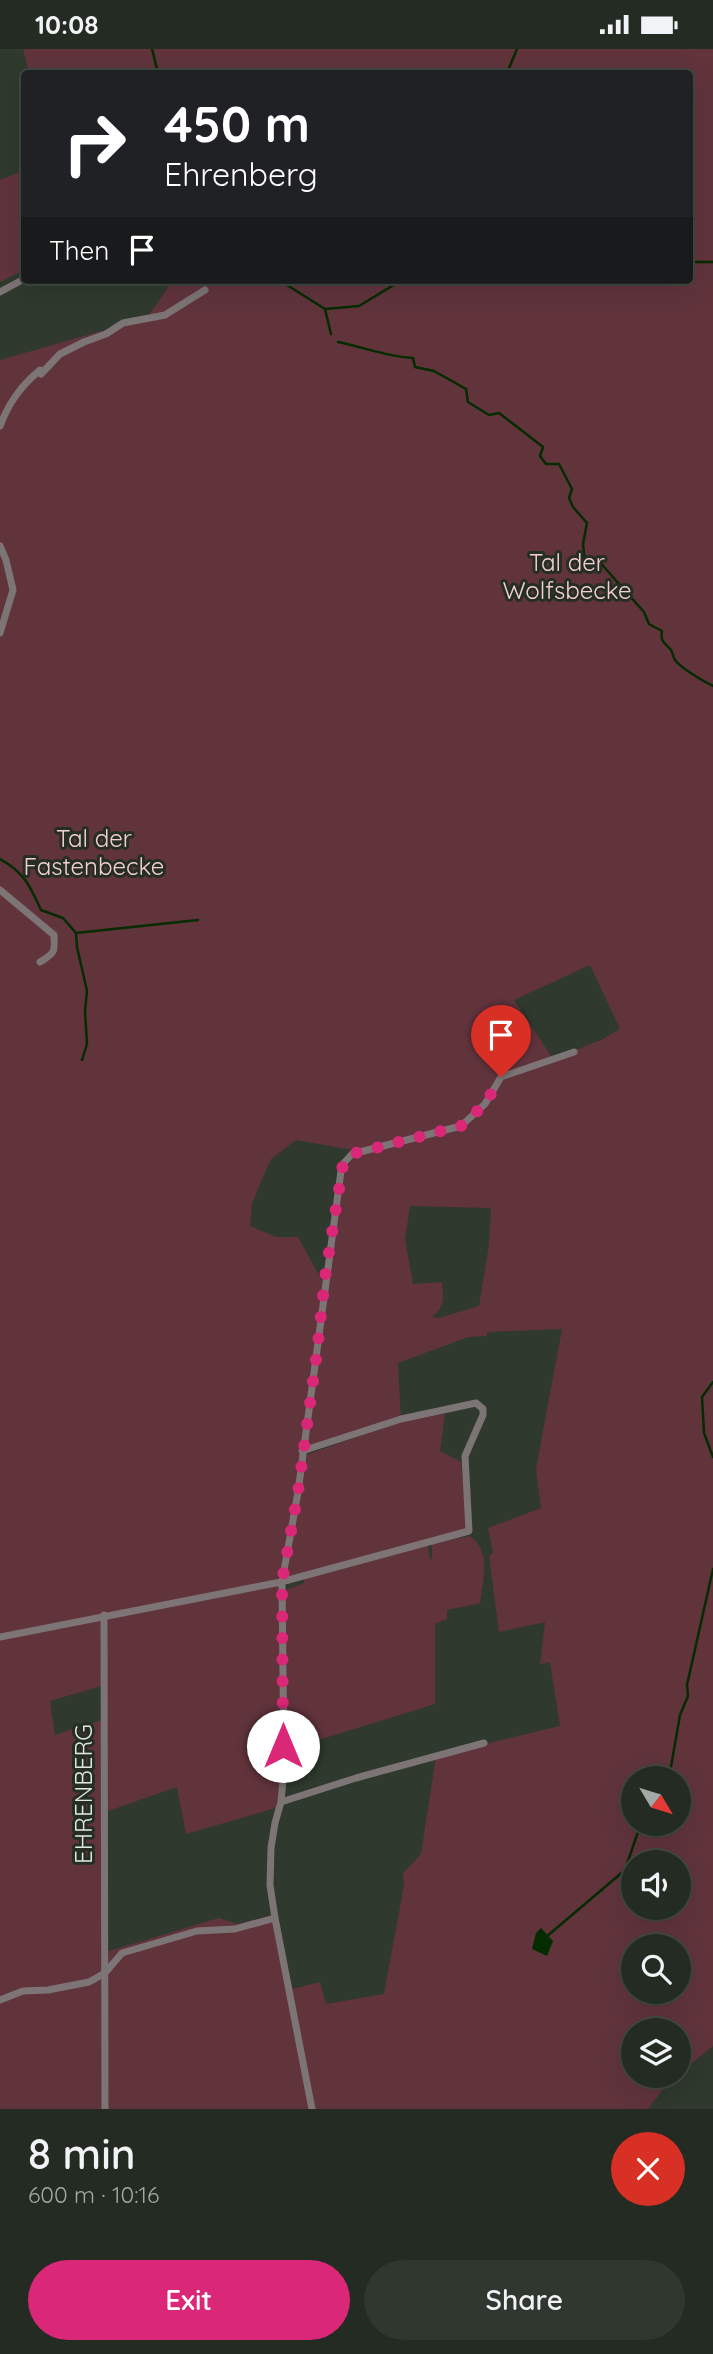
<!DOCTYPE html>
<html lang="en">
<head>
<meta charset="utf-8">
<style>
	body { margin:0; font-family:Quicksand,sans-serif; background:#2f372f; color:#f1f3f6; height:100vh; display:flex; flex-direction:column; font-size:26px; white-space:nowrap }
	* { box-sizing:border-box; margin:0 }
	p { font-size:23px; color:#a3a7a5 }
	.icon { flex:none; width:38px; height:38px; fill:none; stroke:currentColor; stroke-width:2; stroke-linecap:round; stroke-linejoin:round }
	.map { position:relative; height:2060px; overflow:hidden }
	.details { display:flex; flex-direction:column; background:#232b22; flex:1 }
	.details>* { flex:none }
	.hud { position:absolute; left:21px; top:21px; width:672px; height:214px; border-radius:7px; box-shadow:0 7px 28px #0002,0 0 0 2px #404740; background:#202124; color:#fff; overflow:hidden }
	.needle { width:46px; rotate:128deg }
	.fabs { position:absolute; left:621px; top:1717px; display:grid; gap:14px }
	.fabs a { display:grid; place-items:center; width:70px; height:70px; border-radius:50%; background:#232b22; box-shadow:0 7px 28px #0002,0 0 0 2px #404740; font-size:35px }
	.pin { position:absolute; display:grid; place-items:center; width:60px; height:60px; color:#fff; margin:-72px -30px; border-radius:50% 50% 50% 0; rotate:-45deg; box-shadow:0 0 7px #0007 }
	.pin .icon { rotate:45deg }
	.me { position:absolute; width:77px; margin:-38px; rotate:0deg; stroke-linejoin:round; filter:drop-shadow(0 0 5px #0008) }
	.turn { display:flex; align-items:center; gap:24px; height:147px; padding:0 28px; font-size:32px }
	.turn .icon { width:91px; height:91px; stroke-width:2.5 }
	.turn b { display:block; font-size:49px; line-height:60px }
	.then { display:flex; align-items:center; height:66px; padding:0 28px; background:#0003; gap:14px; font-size:26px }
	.round { display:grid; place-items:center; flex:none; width:74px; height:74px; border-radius:37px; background:#2f372f }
	.summary { display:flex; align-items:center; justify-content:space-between; height:119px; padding:0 28px }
	h1 { font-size:42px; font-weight:600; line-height:52px }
	.action { display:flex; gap:14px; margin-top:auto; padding:14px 28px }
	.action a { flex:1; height:80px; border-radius:42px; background:#db2777; color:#fff; font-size:28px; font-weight:600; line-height:80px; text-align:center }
	.action a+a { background:#2f372f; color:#f1f3f6 }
	.status { display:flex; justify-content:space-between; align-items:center; height:49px; padding:0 35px; background:#232b22; direction:ltr }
	.status svg { height:19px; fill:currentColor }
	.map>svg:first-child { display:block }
	.green { fill:#61343c; fill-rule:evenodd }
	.water { fill:#052b00 }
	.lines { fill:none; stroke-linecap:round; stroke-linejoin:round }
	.stream { stroke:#052b00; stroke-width:2.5 }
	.street { stroke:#7d7475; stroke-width:7 }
	.route { stroke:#db2777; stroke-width:12; stroke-dasharray:0 21.6 }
	.labels { text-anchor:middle; stroke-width:6; stroke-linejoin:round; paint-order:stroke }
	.park-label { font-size:24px; fill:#f5ced3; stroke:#252e23 }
	.street-label { font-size:24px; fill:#e0e6df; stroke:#252e23 }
</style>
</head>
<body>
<div class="status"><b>10:08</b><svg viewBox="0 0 49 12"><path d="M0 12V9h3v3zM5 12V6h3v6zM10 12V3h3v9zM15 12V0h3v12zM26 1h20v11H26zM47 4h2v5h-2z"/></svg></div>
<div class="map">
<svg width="713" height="2060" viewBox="0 0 713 2060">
	<rect width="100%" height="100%" fill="#2f392d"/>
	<path class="green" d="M23,0H713V1997L679,2025V1981H634V2026L678,2027L667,2035L648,2060H0V311L147,269L173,231H690V24H29ZM590,916L620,980L601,991L553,1010L514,951ZM296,1091L358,1102L344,1122L327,1232L321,1230L298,1188H276L250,1177L252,1154L271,1110ZM410,1157L491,1159L489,1196L479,1257L439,1269L432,1268C446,1257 443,1249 442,1233L413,1235L405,1190ZM562,1280L536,1420L541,1459L488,1479L493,1504L489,1507L499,1583L545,1573L540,1615L550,1613L560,1677L436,1707L421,1805L403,1824L404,1836L384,1945L326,1955L320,1933L292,1940L281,1883L273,1866L237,1875L219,1869L109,1902L106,1914L108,1762L177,1738L186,1785L276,1759L281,1734V1534L301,1405L401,1372L398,1314L468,1288L487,1287V1283ZM105,1636V1670L55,1686L50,1652ZM634,1729H679V1774H634ZM634,1813H679V1858H634ZM634,1897H679V1942H634Z
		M24,121V221L0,233V131Z
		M445,1365L440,1402L461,1413L467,1481L427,1491L430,1510H432V1494L470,1487C492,1503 483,1531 480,1554L447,1561V1570L435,1575V1655L286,1701L283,1542L304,1534V1529L313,1521L287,1528L304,1410L308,1405L401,1373Z"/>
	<path class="water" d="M541,1879L553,1892L547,1907L532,1900L536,1884Z"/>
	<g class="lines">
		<path class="stream" d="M152,0L158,24
			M507,24L517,0
			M690,213H713
			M279,231L325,260L331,285
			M325,260L359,257L402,231
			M338,293C363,298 388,308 413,309L415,318L434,322L466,340L468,353L489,366L499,364L543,398L540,407L546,415H559L572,440L569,449L573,458L587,474L583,495L585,515L591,520L601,514L604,518L644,563L649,575L662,582C660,593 665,594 671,601C673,604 673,608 675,611C682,620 703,632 713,637
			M0,810C24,823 30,837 41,861L63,869L76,884L198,871
			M76,884L77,898L87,942L85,962L87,995L82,1011
			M713,1333L702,1348L704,1384L713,1408
			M669,1729L680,1666L688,1647L687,1636L713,1520
			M546,1888L625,1821L641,1774"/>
		<path class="street" d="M0,243L24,230
			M41,325L60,305L84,293L106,285L123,274L165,266L205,241
			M0,377C9,353 21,337 40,321L43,322
			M0,497L6,511L13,541L0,584
			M0,841L54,886C55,903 55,904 40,913
			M104,1566L105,2060
			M0,1588L281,1533L469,1482L465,1407L483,1366V1360L476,1354L401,1370L302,1402
			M281,1753L356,1729L484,1694
			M0,1951L23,1942L48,1941L89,1933L105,1924L122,1904L197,1882L235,1880L275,1869
			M312,2060L275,1869L270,1836L271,1799L275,1774L281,1753L284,1719L282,1533L298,1443L341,1122L343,1115L352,1105L461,1077L485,1055L501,1028L574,1003"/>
	</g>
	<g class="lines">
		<path class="route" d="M283,1697L282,1533L298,1443L317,1303L325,1228L343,1115L352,1105L461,1077L485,1055L501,1028"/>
	</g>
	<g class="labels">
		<g class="park-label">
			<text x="567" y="522">Tal der<tspan x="567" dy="28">Wolfsbecke</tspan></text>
			<text x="94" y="798">Tal der<tspan x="94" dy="28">Fastenbecke</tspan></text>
		</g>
		<g class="street-label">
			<text transform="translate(84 1745) rotate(-90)" y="8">EHRENBERG</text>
		</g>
	</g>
</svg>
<div class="fabs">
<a><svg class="needle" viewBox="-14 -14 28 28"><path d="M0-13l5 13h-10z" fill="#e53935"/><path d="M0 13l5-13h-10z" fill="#a3a7a5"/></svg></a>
<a><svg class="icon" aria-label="sound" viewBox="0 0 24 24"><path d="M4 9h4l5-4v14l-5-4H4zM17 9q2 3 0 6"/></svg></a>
<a><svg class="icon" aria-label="search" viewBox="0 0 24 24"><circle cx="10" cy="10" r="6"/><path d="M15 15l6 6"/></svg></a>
<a><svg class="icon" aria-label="layers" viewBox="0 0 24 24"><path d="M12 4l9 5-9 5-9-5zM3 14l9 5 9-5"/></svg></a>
</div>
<div class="pin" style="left:501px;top:1028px;background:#d93025"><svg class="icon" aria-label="arrive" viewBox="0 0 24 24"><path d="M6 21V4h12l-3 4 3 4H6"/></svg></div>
<svg class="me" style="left:283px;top:1697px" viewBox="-20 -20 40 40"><circle r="19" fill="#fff"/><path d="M0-13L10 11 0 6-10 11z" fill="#db2777"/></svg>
<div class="hud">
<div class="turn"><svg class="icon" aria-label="right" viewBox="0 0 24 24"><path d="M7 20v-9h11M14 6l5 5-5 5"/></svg><div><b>450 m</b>Ehrenberg</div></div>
<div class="then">Then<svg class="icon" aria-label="arrive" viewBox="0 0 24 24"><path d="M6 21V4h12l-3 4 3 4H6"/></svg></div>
</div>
</div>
<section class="details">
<div class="summary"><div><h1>8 min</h1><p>600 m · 10:16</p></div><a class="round" style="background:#d93025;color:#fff"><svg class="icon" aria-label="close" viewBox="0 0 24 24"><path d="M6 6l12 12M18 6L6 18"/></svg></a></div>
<div class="action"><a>Exit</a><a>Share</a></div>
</section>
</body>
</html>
